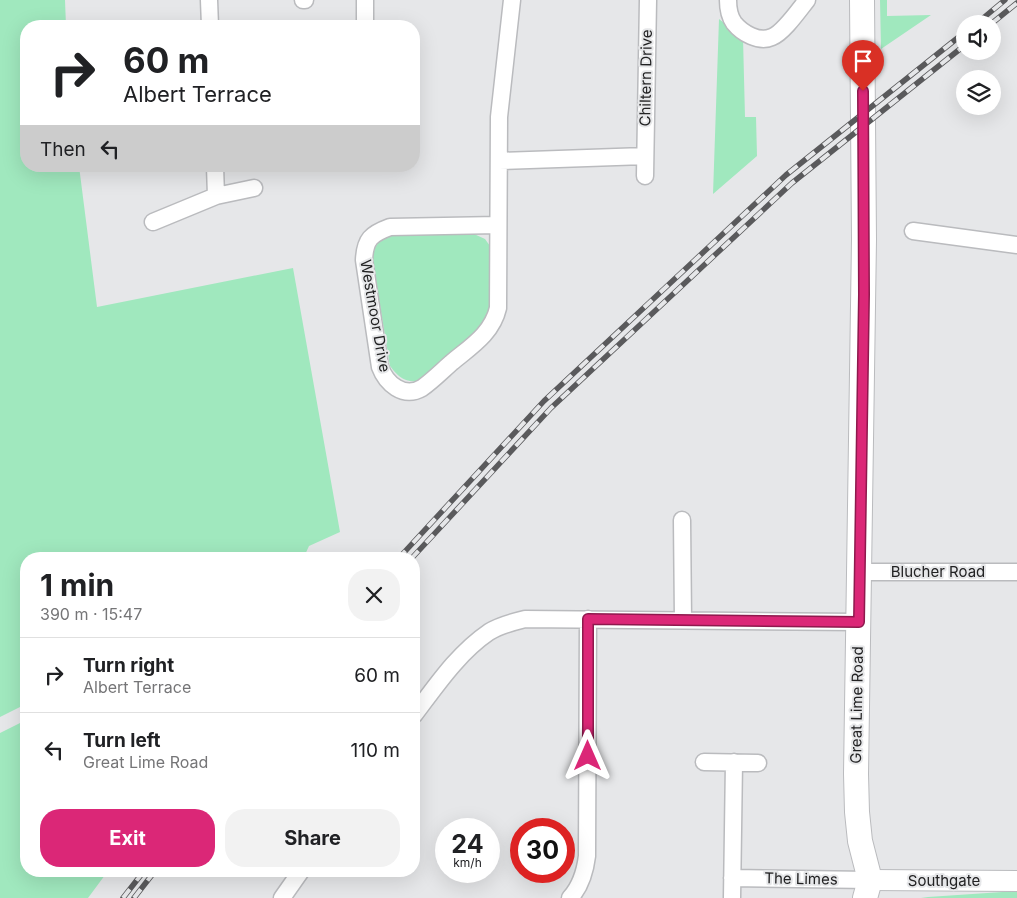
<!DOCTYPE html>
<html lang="en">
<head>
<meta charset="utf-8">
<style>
	body { margin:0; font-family:Inter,sans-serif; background:#f2f2f2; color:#202124; height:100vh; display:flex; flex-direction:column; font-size:19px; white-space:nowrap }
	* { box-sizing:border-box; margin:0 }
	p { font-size:16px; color:#757577 }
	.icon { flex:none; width:28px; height:28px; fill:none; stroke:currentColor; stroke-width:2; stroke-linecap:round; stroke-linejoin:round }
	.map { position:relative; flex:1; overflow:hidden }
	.drawer { position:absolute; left:20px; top:552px; width:400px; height:325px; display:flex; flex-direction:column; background:#fff; border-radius:20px; box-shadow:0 5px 20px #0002 }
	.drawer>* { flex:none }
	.hud { position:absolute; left:20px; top:20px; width:400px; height:152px; border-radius:20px; box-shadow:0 5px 20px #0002; background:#fff; color:#202124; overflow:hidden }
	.tools { position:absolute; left:956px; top:15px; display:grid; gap:10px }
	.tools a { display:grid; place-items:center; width:45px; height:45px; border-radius:50%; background:#fff; box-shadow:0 5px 20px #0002; font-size:25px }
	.speed { position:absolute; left:435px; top:818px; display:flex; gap:10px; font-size:25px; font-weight:700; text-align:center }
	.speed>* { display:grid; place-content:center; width:65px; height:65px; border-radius:50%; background:#fff; box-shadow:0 5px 20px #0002; line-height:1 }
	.speed small { font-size:12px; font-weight:400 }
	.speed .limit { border:8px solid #d22; background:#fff; color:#111 }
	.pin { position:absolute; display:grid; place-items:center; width:42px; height:42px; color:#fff; margin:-51px -21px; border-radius:50% 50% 50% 0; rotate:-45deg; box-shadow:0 0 5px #0007 }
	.pin .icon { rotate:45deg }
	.me { position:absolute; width:55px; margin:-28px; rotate:0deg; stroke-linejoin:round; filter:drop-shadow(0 0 4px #0008) }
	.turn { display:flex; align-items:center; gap:18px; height:105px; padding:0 20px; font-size:22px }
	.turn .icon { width:65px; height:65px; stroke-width:2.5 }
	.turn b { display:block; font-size:35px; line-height:42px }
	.then { display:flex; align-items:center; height:48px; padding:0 20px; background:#0003; gap:10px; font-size:19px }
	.round { display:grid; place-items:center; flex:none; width:52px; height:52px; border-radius:20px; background:#f2f2f2 }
	.head { display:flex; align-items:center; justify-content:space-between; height:85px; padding:0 20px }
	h1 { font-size:30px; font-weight:700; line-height:38px }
	.action { display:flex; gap:10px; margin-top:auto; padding:10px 20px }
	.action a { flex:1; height:58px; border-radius:20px; background:#db2777; color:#fff; font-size:20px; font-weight:700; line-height:58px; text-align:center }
	.action a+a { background:#f2f2f2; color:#202124 }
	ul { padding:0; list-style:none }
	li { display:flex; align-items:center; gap:15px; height:75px; padding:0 20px; border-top:1px solid #e0e0e0 }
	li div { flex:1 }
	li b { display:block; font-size:19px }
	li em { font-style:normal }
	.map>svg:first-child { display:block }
	.green { fill:#a0e8be }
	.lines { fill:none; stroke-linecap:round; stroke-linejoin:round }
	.minor-casing { stroke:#babbbe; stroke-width:19 }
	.tertiary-casing { stroke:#babbbe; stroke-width:22 }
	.secondary-casing { stroke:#babbbe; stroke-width:26 }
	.minor { stroke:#fff; stroke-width:16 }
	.tertiary { stroke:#fff; stroke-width:20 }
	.secondary { stroke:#fff; stroke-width:24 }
	.rail-casing { stroke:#5a5a5c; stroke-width:5.5 }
	.rail { stroke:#e6e7e9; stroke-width:4; stroke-dasharray:11; stroke-linecap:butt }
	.route-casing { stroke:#8e194d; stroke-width:12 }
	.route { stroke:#db2777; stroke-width:9 }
	.labels { text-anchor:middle; stroke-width:4; stroke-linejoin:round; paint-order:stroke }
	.street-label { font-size:15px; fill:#222223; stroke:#e6e7e9 }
</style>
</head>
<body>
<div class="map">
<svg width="1017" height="898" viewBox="0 0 1017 898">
	<rect width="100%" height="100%" fill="#e6e7e9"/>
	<path class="green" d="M0,0H65L66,26H26V166H79L97,307L293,268L340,532L309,546L303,559H26V704L0,717Z
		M880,0H887V16L931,15L881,49Z
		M719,19L743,38L745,117H756L757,156L713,194Z
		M474,234L485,239L490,246L491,311L482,329L420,382C404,381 400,379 390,366L372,257C375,245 378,241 389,235Z
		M26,720V871H108L88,898H0V733Z
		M1017,891V898H921L928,897Z"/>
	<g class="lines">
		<defs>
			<path id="minor" d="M209,0L210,26
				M303,0H305
				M365,0V26
				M728,0C728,8 729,16 734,23C742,33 759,43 772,37C783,33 799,10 807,0
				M499,161L645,156
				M215,166L216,196
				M645,176L648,0
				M153,222L216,196L254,188
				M498,225L390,227C371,234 365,239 364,260L380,367C386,383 403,399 422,388C432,381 442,371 451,363C470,347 492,334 498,308L499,117L512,0
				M913,231L1017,245
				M682,520L683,620
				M859,572H1017
				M414,715C436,686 458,653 489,632C500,625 513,622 525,619L859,622
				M704,762L758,763
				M732,878L870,880
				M282,898L301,871
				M570,898C581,886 585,872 587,856L588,619
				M732,898L734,762"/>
			<path id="tertiary" d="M870,880L1017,881"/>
			<path id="secondary" d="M862,0L864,239L856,774L857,812L860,841L870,880L865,898"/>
		</defs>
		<use href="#minor" class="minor-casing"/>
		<use href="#tertiary" class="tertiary-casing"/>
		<use href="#secondary" class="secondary-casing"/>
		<use href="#minor" class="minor"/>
		<use href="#tertiary" class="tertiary"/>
		<use href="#secondary" class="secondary"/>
		<defs>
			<path id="rail" d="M976,24L1005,0
				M991,24L1017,3
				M398,559L544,401L786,175L965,32
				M411,559L551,408L792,183L965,45
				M123,898L144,871
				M134,898L155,871"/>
		</defs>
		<use href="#rail" class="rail-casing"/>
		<use href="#rail" class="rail"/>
	</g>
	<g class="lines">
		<defs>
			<path id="route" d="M588,756V619L859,622L864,294L863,91"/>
		</defs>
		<use href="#route" class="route-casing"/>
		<use href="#route" class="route"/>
	</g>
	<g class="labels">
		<g class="street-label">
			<text transform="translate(646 78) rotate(-89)" y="5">Chiltern Drive</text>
			<text transform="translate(375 316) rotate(80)" y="5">Westmoor Drive</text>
			<text x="938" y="577">Blucher Road</text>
			<text transform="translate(857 705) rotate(-89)" y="5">Great Lime Road</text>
			<text transform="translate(801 879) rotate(1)" y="5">The Limes</text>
			<text x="944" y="886">Southgate</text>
		</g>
	</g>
</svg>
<div class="tools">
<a><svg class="icon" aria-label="sound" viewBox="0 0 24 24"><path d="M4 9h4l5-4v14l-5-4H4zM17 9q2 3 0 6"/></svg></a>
<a><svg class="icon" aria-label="layers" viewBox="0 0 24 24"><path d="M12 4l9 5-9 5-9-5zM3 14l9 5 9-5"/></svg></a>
</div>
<div class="speed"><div>24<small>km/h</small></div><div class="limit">30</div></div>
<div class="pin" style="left:863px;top:91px;background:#d93025"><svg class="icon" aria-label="arrive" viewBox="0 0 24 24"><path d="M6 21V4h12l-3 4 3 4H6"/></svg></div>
<svg class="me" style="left:588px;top:756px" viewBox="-20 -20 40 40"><path d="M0-17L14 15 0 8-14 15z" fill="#db2777" stroke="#fff" stroke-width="4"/></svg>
<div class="hud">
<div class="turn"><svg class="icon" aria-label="right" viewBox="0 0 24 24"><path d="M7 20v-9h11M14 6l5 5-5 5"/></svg><div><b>60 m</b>Albert Terrace</div></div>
<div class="then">Then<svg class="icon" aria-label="left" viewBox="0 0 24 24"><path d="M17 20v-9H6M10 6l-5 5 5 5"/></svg></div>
</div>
<section class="drawer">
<div class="head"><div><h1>1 min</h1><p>390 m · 15:47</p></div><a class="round"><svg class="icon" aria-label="close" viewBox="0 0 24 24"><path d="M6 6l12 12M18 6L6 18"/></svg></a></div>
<ul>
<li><svg class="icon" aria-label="right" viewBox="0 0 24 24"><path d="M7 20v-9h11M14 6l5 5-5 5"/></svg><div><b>Turn right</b><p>Albert Terrace</p></div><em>60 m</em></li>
<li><svg class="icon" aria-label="left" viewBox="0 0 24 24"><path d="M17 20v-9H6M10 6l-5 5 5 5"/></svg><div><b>Turn left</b><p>Great Lime Road</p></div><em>110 m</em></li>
</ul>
<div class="action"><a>Exit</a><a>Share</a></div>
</section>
</div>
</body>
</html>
